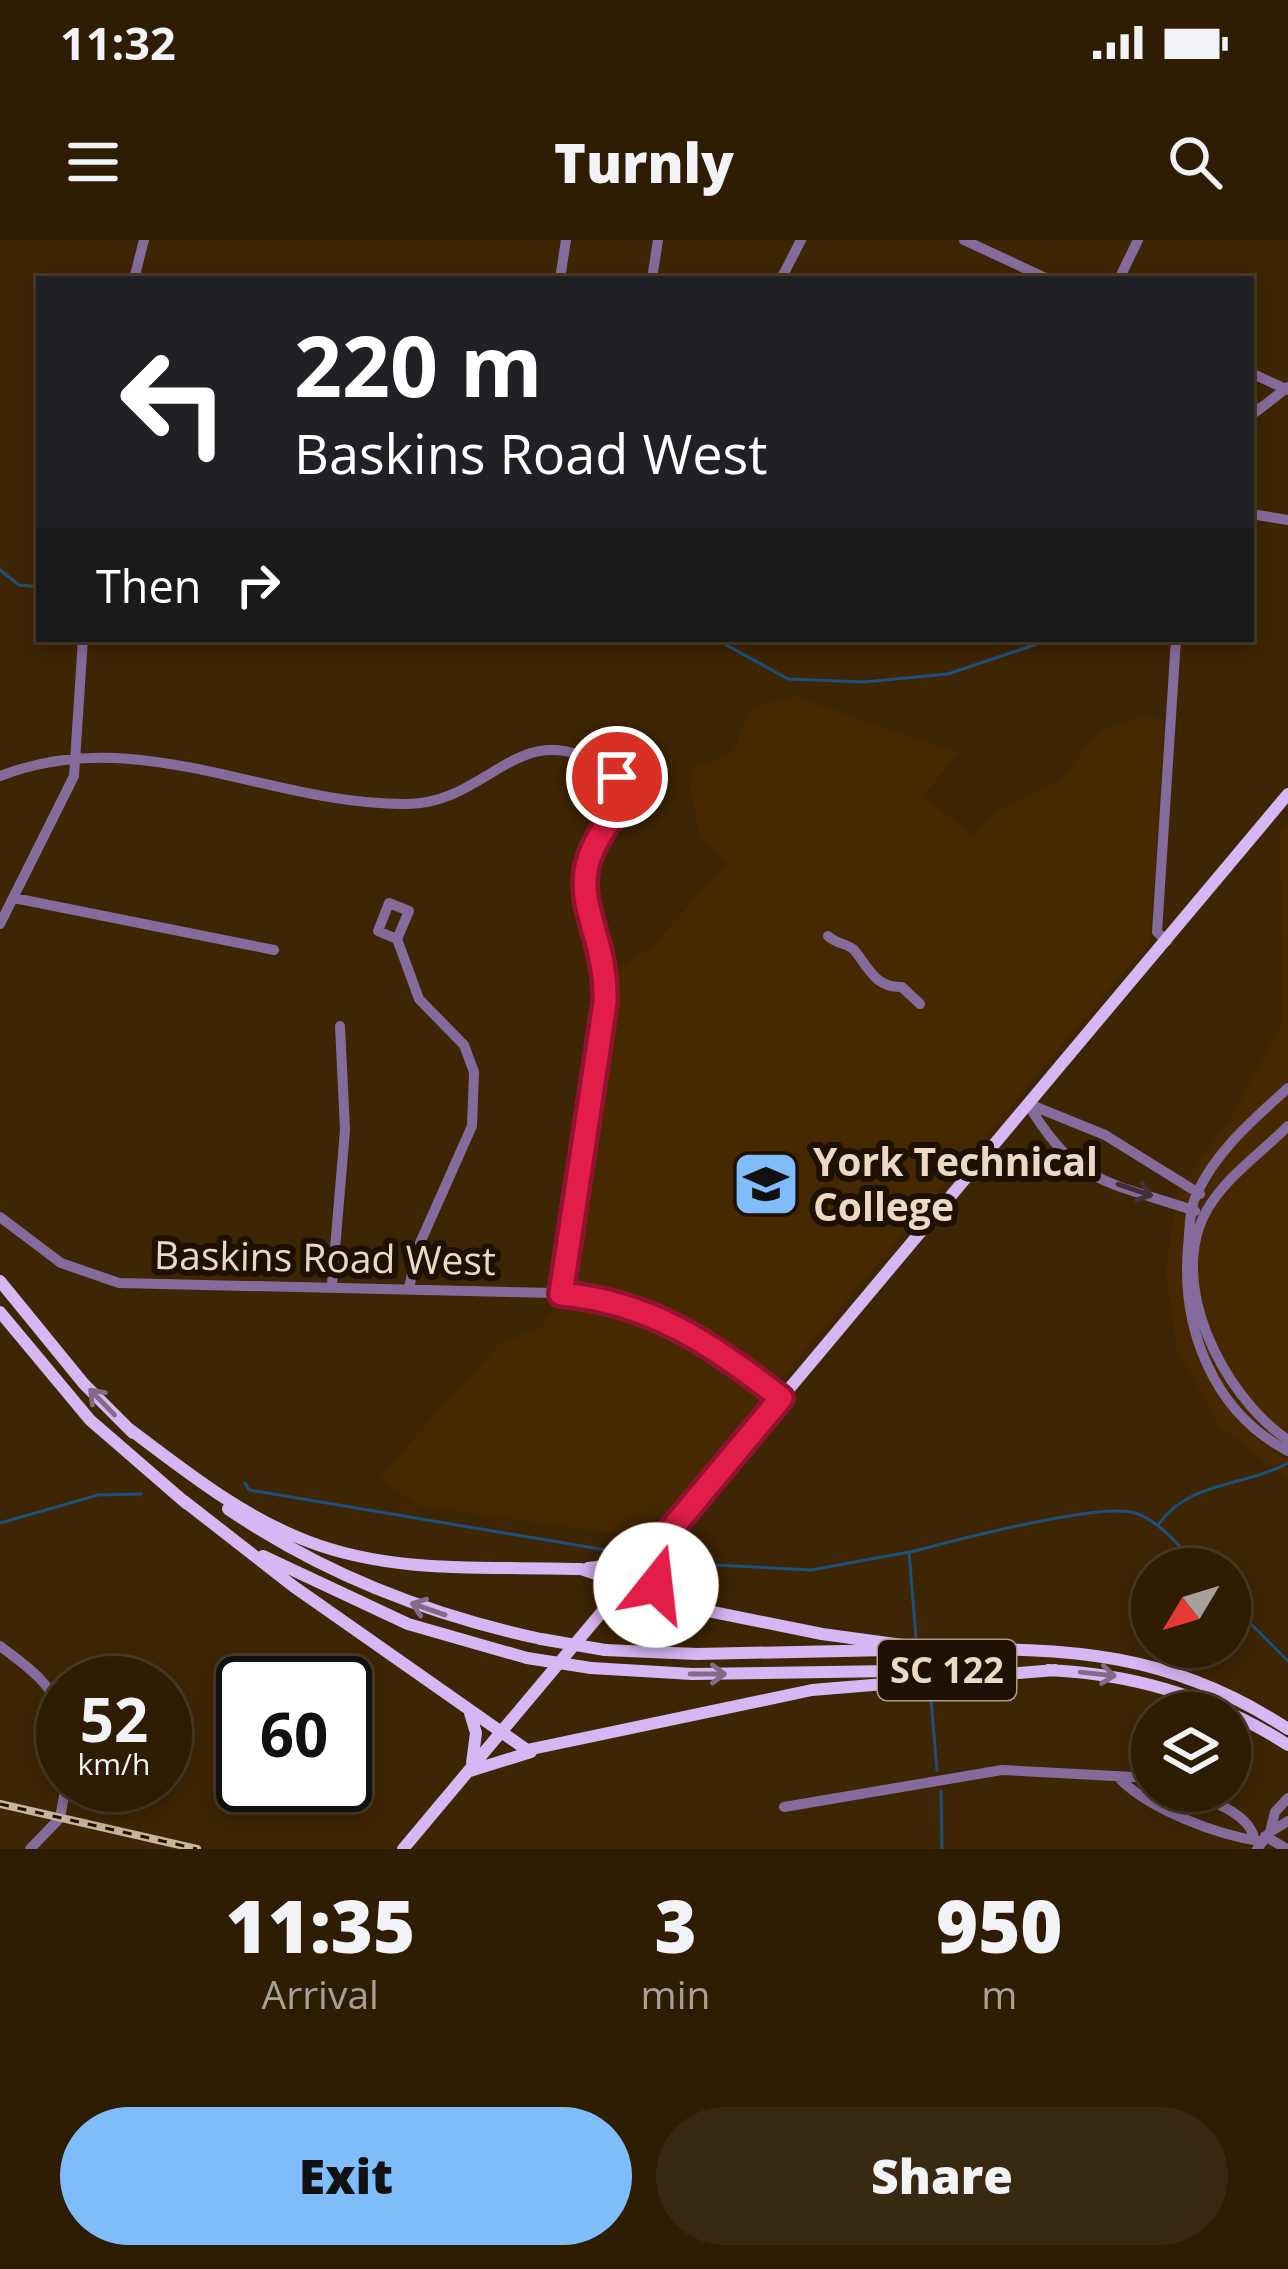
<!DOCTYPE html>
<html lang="en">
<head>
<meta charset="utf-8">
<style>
	body { margin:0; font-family:"Open Sans",sans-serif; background:#3a2912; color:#f1f3f6; height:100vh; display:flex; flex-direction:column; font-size:45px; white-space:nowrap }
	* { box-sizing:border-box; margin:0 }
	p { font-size:39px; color:#a7a19a }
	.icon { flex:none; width:66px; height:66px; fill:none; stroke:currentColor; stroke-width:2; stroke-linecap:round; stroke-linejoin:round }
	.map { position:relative; height:1609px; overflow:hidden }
	.sheet { display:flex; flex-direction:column; background:#2e1c03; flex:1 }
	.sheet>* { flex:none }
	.hud { position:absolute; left:36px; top:36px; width:1218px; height:366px; border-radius:0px; box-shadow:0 6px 18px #0003,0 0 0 3px #493a25; background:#202124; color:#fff; overflow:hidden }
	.needle { width:78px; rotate:232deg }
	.controls { position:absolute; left:1131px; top:1308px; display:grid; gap:24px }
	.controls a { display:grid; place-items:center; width:120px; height:120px; border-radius:50%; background:#2e1c03; box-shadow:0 6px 18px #0003,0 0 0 3px #493a25; font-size:60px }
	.speed { position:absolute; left:36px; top:1416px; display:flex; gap:24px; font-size:60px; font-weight:700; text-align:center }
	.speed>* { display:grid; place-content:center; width:156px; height:156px; border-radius:50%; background:#2e1c03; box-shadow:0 6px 18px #0003,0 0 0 3px #493a25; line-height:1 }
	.speed small { font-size:30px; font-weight:400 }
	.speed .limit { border:6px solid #111; border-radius:18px; background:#fff; color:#111 }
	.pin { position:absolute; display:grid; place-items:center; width:102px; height:102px; color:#fff; margin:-51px; border:6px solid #fff; border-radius:50%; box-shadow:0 3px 12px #0007 }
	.me { position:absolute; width:132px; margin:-66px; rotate:16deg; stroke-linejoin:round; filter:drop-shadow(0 0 9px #0008) }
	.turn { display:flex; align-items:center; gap:42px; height:252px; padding:0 60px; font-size:54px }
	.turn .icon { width:156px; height:156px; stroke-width:2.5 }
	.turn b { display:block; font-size:84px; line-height:102px }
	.then { display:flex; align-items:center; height:114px; padding:0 60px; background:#0003; gap:24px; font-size:45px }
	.eta { display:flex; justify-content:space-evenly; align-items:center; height:204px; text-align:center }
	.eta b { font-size:72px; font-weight:800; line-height:84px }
	.cta { display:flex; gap:24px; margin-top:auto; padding:24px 60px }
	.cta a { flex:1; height:138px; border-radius:72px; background:#7ebdf9; color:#111; font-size:48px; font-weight:800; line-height:138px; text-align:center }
	.cta a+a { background:#3a2912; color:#f1f3f6 }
	.status { display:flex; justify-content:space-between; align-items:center; height:84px; padding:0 60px; background:#2e1c03; direction:ltr }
	.status svg { height:33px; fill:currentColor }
	header { display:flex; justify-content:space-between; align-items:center; height:156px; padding:0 60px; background:#2e1c03; font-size:54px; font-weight:800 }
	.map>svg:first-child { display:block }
	.built { fill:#462901 }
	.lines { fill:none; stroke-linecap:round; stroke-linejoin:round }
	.stream { stroke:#1b507d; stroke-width:3 }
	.minor { stroke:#856b9c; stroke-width:10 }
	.major { stroke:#d6b6f3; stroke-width:12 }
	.rail-casing { stroke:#c9b39b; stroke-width:8 }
	.rail { stroke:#1e1002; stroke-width:3; stroke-dasharray:9; stroke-linecap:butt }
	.major-bridge { stroke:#d6b6f3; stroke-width:12 }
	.oneway { stroke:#423038 }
	.oneway2 { stroke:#836b87 }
	.route-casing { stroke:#92132f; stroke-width:30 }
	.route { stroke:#e11d48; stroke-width:21 }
	.labels { text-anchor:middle; stroke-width:12; stroke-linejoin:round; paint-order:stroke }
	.shield { fill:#1e1002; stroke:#af9c88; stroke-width:3 }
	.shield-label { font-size:36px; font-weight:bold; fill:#edd8c2 }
	.poi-label { font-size:39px; font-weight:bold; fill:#edd8c2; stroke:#1e1002; text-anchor:start }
	.street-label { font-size:39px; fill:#edd8c2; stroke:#1e1002 }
</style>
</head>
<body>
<div class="status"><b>11:32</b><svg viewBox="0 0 49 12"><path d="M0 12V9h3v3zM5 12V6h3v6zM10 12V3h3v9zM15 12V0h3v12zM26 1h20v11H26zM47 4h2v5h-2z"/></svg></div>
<header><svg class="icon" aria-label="menu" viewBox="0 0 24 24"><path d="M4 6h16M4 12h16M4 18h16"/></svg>Turnly<svg class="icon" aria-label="search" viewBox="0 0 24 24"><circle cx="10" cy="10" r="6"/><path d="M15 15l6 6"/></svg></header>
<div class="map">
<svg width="1288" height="1609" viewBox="0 0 1288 1609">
	<rect width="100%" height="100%" fill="#3e2504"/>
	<path class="built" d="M794,456L959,513L924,555L973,597L1000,570L1060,540L1099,491L1138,477L1164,479L1150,701L647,1298L415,1265L380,1236L500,1103L541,1087L574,1044L617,747L614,733L652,706L728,622L701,598L690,551L693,528L733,512L751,468Z
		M1288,581V1239L1220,1187L1176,1107L1166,1033L1176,955L1234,873L1283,780L1280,591Z"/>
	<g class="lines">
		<path class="stream" d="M1251,93L1252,91
			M0,330L19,345L39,347
			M705,399L721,402L788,439L864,442L948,434L1052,399
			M245,1243L249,1250L606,1310
			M0,1283L98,1255L141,1254
			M1158,1285C1188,1241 1244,1247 1288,1223
			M911,1312C952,1301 1100,1262 1135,1273C1160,1281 1183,1310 1200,1329
			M677,1323L811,1330L909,1312L916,1397
			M1230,1363L1288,1421
			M920,1448L931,1460L937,1530
			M941,1551L942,1609"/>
		<path class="minor" d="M964,0L1048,39
			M134,39L144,0
			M560,39L566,0
			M652,39L658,0
			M781,39L801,0
			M1119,39L1138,0
			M1251,133L1288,150
			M1251,145L1253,172
			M1253,174L1288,147
			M1251,274L1288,280
			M612 553a21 21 0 1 1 42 0a21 21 0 1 1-42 0Z
			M0,536C140,482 267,565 407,564C493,564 522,463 618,537
			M14,658L274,710
			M0,684L74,536L83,399
			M828,696C837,705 849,703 855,711C869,729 876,748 902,747L920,764
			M397,699L378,691L389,663L409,671L397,699L419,759L464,805L474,832L472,886L416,1012L409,1049
			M1167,701L1157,692L1176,399
			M1288,848C1254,879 1217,910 1197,953C1189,970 1190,988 1188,1007C1181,1088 1213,1172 1288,1211
			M1028,864C1076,946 1111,942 1195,971
			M1031,865L1105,895L1200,954
			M1288,886C1263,911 1229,935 1210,965C1162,1039 1224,1157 1288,1200
			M0,977L61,1023L119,1043L555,1053C647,1062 709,1102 781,1158
			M332,1045L345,890L340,786
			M561,1054L605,763C608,677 550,650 619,569
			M0,1406C27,1426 53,1444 63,1477
			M1119,1538C1150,1570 1218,1595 1259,1601
			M1187,1551C1209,1560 1249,1573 1254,1598
			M784,1567L1002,1530L1152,1538
			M1270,1592L1275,1572L1288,1558
			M1265,1596L1287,1609
			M30,1609L60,1578L66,1545
			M1257,1609L1270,1592L1288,1581"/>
		<path class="major" d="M0,1041L84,1144L133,1193
			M0,1072L90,1180L187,1264
			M128,1188C184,1230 241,1276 307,1301C394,1335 490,1326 581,1329L602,1336L619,1353L822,1394L939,1410
			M184,1261L293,1346L527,1510L812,1450L1055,1430
			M228,1269C323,1334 429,1375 541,1399
			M657,1310L656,1345L671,1361
			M263,1316L408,1384L527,1418
			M588,1328L614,1325L653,1307
			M605,1410L697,1414L889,1410
			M934,1410C1069,1407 1171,1412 1288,1489
			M591,1428L692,1434L956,1430
			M1048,1430C1135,1434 1215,1458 1288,1505
			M470,1473L476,1493L472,1523
			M470,1531L531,1512
			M403,1609L1288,554"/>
		<defs>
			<path id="rail" d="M0,1564L197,1609"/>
		</defs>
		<use href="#rail" class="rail-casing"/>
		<use href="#rail" class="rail"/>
		<path class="major-bridge" d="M541,1399L605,1410
			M527,1418L591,1428"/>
	</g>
	<defs><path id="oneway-shaft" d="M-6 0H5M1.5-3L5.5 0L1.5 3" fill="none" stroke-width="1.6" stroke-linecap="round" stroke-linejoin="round" transform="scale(3)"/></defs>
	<use class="oneway" href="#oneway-shaft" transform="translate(1135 950) rotate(19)"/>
	<g class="oneway2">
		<use href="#oneway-shaft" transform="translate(102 1162) rotate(-134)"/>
		<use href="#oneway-shaft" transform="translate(428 1369) rotate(-161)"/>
		<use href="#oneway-shaft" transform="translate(708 1434)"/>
		<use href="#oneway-shaft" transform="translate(1098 1434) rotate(6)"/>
	</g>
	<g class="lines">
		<defs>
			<path id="route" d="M617,537L611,557L619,569C550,650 608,677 605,763L561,1054C650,1062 712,1104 781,1158L659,1304L656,1345"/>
		</defs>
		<use href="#route" class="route-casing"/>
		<use href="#route" class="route"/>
	</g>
	<defs>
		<symbol id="university-square" viewBox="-11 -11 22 22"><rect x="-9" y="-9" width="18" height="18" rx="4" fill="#7ebdf9" stroke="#1e1002"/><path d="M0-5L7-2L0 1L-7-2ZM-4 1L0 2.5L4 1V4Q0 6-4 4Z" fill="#111"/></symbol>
	</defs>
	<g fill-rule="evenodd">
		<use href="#university-square" x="728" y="906" width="76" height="76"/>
	</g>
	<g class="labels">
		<rect class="shield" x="878" y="1400" width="138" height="60" rx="9"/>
		<g class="shield-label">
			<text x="947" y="1443">SC 122</text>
		</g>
		<g class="poi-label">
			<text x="813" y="936">York Technical<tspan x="813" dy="45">College</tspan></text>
		</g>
		<g class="street-label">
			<text transform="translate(325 1018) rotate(1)" y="14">Baskins Road West</text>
		</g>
	</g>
</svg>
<div class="controls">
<a><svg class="needle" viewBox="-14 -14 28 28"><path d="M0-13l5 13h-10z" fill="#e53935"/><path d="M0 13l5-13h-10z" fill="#a7a19a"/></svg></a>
<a><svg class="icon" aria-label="layers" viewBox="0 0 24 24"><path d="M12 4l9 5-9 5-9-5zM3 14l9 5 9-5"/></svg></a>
</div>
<div class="speed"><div>52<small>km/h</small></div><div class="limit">60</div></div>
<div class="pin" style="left:617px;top:537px;background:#d93025"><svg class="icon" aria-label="arrive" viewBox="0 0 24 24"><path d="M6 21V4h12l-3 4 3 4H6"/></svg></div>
<svg class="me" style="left:656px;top:1345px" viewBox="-20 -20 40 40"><circle r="19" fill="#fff"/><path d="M0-13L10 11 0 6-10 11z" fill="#e11d48"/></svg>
<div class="hud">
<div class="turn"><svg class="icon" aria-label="left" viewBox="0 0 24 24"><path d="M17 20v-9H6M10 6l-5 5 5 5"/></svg><div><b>220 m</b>Baskins Road West</div></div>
<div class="then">Then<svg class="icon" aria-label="right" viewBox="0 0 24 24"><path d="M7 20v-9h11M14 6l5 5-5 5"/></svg></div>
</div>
</div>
<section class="sheet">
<div class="eta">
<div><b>11:35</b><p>Arrival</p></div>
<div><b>3</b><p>min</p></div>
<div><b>950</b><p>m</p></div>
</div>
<div class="cta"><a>Exit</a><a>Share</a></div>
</section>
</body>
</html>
